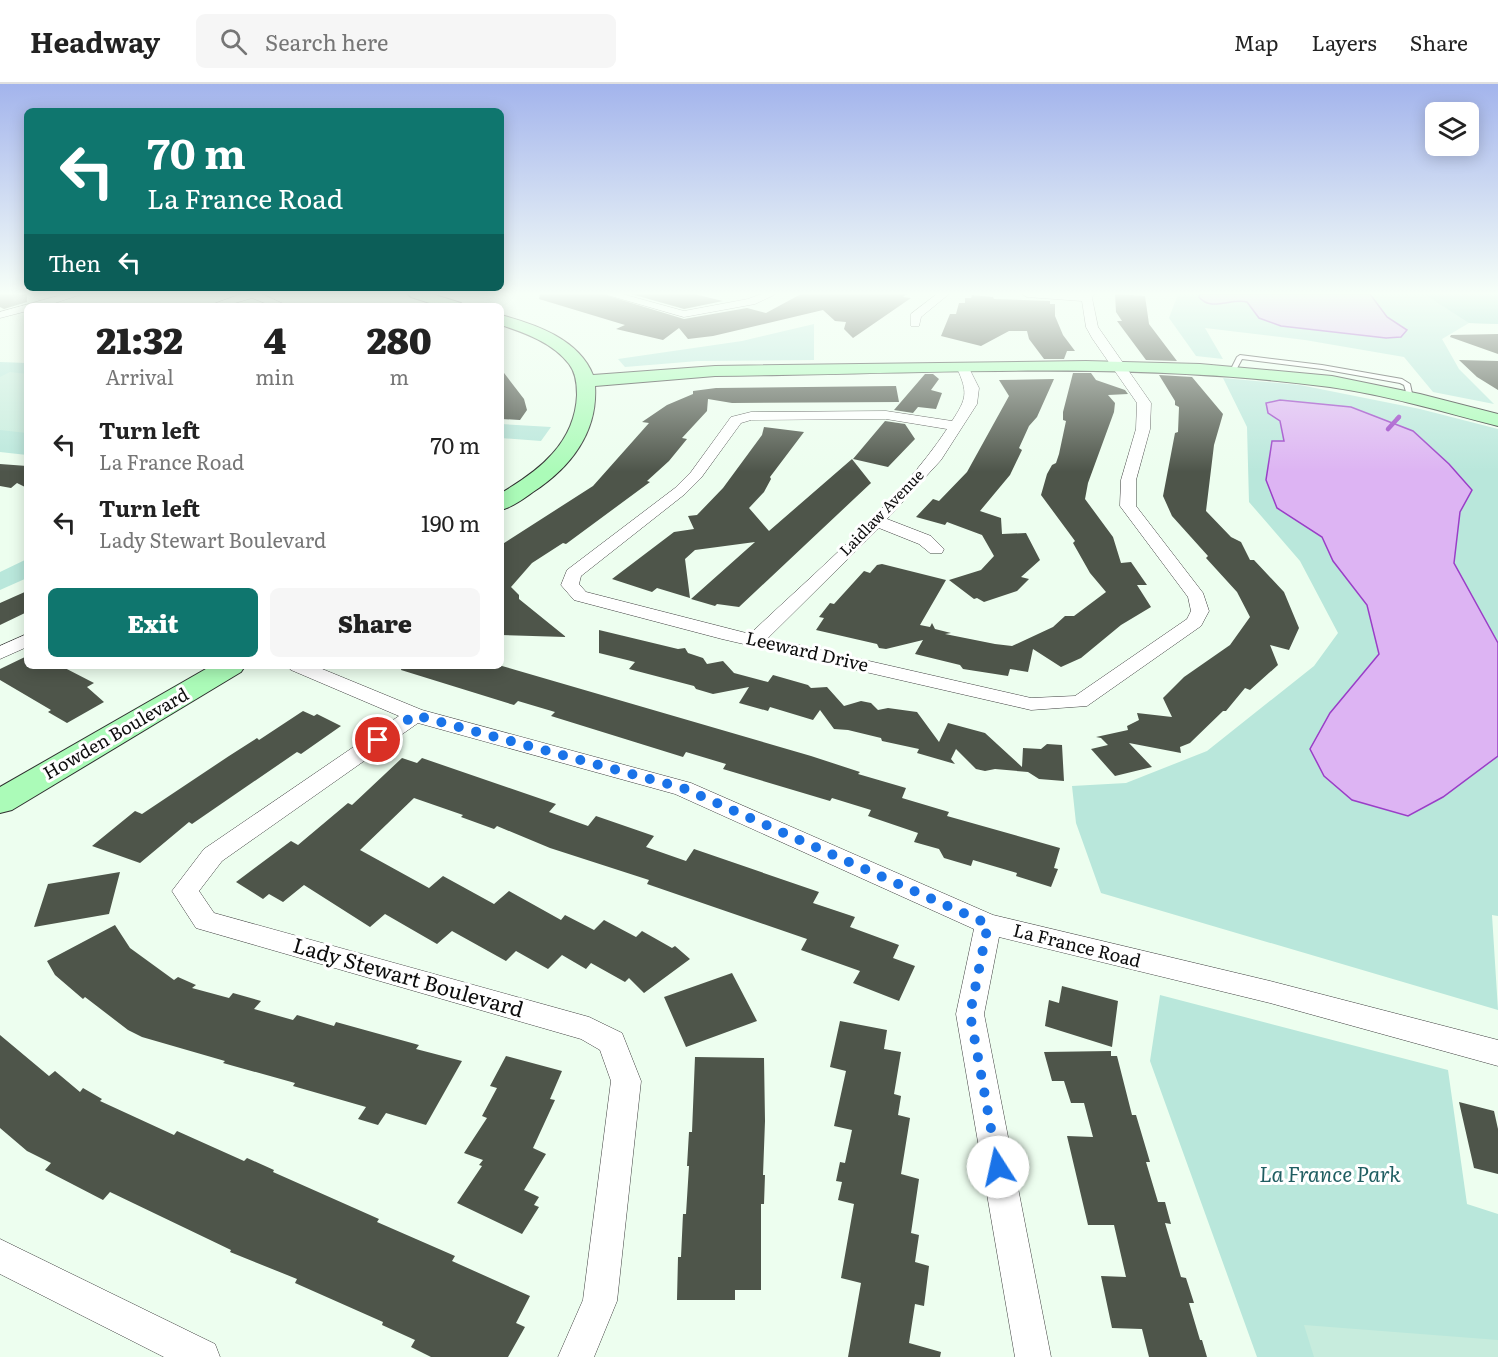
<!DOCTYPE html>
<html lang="en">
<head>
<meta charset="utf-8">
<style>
	body { margin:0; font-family:Literata,serif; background:#f6f6f6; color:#222; height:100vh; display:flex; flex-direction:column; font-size:22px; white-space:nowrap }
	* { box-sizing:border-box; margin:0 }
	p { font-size:20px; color:#767676 }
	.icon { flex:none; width:33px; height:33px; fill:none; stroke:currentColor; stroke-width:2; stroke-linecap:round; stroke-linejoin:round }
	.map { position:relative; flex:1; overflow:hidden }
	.sheet { position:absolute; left:24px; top:219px; width:480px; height:366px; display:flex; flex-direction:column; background:#fff; border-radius:9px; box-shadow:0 3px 15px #0003 }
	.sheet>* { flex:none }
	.guide { position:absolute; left:24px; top:24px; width:480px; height:183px; border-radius:9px; box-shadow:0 3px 15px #0003; background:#0f766e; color:#fff; overflow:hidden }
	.fabs { position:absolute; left:1425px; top:18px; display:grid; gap:12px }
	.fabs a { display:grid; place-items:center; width:54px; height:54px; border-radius:9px; background:#fff; box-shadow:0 3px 15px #0003; font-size:30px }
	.pin { position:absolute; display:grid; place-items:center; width:51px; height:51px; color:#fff; margin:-26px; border:3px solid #fff; border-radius:50%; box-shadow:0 2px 6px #0007 }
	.me { position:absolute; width:66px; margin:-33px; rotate:350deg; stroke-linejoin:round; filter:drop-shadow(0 0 4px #0008) }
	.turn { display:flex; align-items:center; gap:21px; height:126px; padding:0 24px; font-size:27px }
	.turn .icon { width:78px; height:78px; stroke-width:2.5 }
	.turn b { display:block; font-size:42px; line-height:51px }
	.then { display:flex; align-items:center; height:57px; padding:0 24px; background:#0003; gap:12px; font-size:22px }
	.eta { display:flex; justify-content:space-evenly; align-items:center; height:102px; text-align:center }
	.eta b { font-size:36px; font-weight:800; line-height:42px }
	.cta { display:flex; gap:12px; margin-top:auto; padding:12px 24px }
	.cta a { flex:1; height:69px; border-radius:9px; background:#0f766e; color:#fff; font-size:24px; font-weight:800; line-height:69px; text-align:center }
	.cta a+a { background:#f6f6f6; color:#222 }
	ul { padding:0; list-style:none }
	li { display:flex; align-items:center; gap:18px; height:78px; padding:0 24px }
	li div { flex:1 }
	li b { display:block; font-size:22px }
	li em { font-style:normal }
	header { display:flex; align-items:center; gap:36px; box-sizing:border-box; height:84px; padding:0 30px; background:#fff; border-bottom:2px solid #e0e0e0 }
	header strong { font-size:28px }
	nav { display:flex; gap:33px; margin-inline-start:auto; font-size:21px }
	.search { width:420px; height:54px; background:#f6f6f6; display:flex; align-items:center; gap:15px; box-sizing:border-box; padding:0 21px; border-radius:9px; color:#767676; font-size:22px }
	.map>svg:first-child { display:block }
	.green { fill:#b9e7db }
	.forest { fill:#99d7cc }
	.pitch { fill:#c7ecdd }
	.water { fill:#ddb4f3; stroke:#9a3ec7; stroke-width:1.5 }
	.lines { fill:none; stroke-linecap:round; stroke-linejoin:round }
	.stream-far1 { stroke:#9a3ec7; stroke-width:4 }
	.stream { stroke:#9a3ec7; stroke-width:4.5 }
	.building { fill:#4e554a }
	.lane-casing { stroke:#404040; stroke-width:2 }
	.street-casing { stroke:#404040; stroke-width:1 }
	.secondary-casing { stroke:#2f2f2f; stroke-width:2 }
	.lane { fill:#fff; fill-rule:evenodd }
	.street { fill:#fff; fill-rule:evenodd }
	.secondary { fill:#abfbb8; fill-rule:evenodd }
	.route { stroke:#1a73e8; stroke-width:10; stroke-dasharray:0 18 }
	.labels { text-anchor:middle; stroke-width:6; stroke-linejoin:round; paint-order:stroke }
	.far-street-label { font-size:15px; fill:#0d0d0d; stroke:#fff }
	.street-label { font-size:18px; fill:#0d0d0d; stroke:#fff }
	.near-street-label { font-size:21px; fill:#0d0d0d; stroke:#fff }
	.near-park-label { font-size:21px; font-style:italic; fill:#205e62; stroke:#fff }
</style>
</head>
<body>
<header>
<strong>Headway</strong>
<div class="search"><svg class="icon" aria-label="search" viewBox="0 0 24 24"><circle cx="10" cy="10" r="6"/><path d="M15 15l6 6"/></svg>Search here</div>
<nav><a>Map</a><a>Layers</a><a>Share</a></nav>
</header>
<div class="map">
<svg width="1498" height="1273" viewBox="0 0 1498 1273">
	<rect width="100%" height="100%" fill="#edfeef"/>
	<path class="green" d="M1178,210H1498V240L1469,239L1442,255L1459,285L1494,320L1433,308L1404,273L1305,256L1205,244L1223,275L1196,272L1169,234Z
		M814,240V276L698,277L625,283L618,275L742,257Z
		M0,278L27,279V371L0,368Z
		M1223,294L1300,301L1420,325L1498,345V832L1492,831L1498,926L1101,809L1076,739L1072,702L1126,699L1207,667L1314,582L1338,549L1300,477L1249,418L1247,343Z
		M501,340L551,343L541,357L501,354Z
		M27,475V494L0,506V488Z
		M1160,911L1448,986L1467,1120L1498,1130V1273H1257L1150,977Z"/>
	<path class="forest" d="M1424,210H1498V240L1469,239Z"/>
	<path class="pitch" d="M10,288L27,290V349L0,346V293Z
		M1304,1241L1498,1256V1273H1314Z"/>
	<path class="water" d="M1200,210H1370L1387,233L1407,246L1401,253L1386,254L1281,242L1259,234L1247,218C1230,214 1211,228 1199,213Z
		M1280,316L1351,323L1413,347L1449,380L1472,406L1460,428L1454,479L1498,559V672L1443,713L1408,732L1352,716L1324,692L1310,665L1330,629L1379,570L1367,521L1333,477L1322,453L1277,424L1266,396L1272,357H1284L1280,337L1268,329L1266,319Z"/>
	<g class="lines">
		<path class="stream-far1" d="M1397,335L1399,333"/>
		<path class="stream" d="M1388,345L1399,333"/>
	</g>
	<path class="building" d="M0,210H27V218L4,225L0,223Z
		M540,210H602L684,235L747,224L766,229L801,210H907L903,213L911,214L853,254L844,245L846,238L835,237L823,226L713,252L688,255L679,244L663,256L616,245L625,241L539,215Z
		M631,210H694L723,217L684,225Z
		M1115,210L1145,212L1149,240L1177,277L1146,276L1117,237H1122L1116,228Z
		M972,211L993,213L994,215L1050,217V220H1055V232L1063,251L1075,267H1067L1064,275H1044L1029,255L1027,247H1009L981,262L941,252L950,230H956L959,219H965V214H971Z
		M1498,250V270L1450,253L1451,251Z
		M1459,276L1498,277V306L1477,293Z
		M501,285L524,315L527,326L520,336L501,335Z
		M1073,289H1091L1096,296L1125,306L1128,310L1108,311L1115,319L1114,328L1088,399L1085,415L1113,453L1121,479L1131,478L1147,501H1137L1151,523L1121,541L1081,574L1061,583L1033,565L1028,588L1010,585L1008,592L963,585L960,581L915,570L923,556L886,565L879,564L877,560L816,546L824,534L819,533L830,519L834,520L864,487L870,489L877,481L882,480L946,496L920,541L930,543L932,539L935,545L951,549L945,550L995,560L1012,562L1053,543L1065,532H1074L1106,508L1090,489L1073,459L1075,457L1041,411L1047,390L1052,381L1056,379L1059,370L1066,337L1063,336V328Z
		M925,290H933L939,295L931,306L942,309L936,325L918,323L913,329L894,326Z
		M1159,291L1192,293L1223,330L1214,361L1206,427L1231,453L1241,458L1250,476H1254L1284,508L1299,544L1289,566L1270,561L1278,581L1250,606L1245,604L1226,627H1223L1190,659L1180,663L1181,669L1129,659L1152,683L1115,692L1091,665L1108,661L1101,654L1096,653L1128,646L1127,642L1139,636L1137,629L1172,633L1163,614L1184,593L1230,561L1250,533L1237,508L1206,474L1208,472L1172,432L1163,412L1175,349L1178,348L1179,323L1175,321V317Z
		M1054,295L1037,333L1029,342L1019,364L1022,366L1010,391L980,427L1001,434L1002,450L1026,449L1040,476L1021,493L1029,495L1017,507L984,518L977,514L974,515L949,496L981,486L994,472L982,451L947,438L945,441L916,433L933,415L939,417L967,388L1009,312L999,296Z
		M896,302L899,318L732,319L708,315L707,327L682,354L687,355L669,377L647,397L650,398L566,460L563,459L532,479L511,503L519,511V515L566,553L501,551V461L593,402L649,339L642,338L667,321L693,310V307L716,304Z
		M885,337L905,340L915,355L888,383L853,375Z
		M764,343L804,348L770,393L771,395L764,408L749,424L769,447L852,375L871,399L739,523L717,520L715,522L691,515L755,458L695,466L685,475L690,514L657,504L652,508L612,495L674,448L694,445L688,432L697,431L723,404L762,351Z
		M0,380L27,382V404L17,399L11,404L0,402Z
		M27,507V528L0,541V519Z
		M599,546L678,565L685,564L688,569L703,574L707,580L723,577L734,589L768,598L773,591L808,601L811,604L827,603L844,622L861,617L871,619L878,626L888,624L917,628L939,658L948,639L985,649L1022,683L1023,664L1041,665L1047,660L1062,661L1064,697L1039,695L1028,688L995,685L985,687L976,685L956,665L951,675L955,680L917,669L919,665L882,657L881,654L848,646L834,645L820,626L813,636L770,623L768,627L739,619L749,603L713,610L696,605L694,602L629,585L635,578L599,569Z
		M27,572V582H61L94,599L87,603L104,618L67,639L48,628L51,626L0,596V585Z
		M402,582H502L811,672L860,688L858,690L906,704L902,714L949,728L947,732L1060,764L1054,784L1058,785L1051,803L1016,792L1017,789L973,776L971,782L944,774L939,765L914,758L918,749L868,732L871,726L832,714L830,717L723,685L726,680L686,668L683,673L551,632L555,628L518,617L514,621L401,586Z
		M303,627L314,632L317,630L341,642L301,670L297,668L192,740L189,738L140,779L92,762L135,727L142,730L229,672L257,654L259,656Z
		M402,674L417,679L422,674L556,720L549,728L588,742L596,732L654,752L646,763L686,777L694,765L819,808L813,819L855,833L850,843L899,861L893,874L915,882L899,917L853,899L860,887L801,866L807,855L647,800L649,796L550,764L497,742L494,745L461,733L463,731L414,714L360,766L429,804L443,792L494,820L509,807L561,836L565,831L594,846L604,836L636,853L642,847L672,864L675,862L690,875L644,909L629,894L625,898L591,879L586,885L562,871L548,885L516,867L506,877L452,847L437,860L385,830L370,843L304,801L283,818L269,810L263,815L236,798L291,757L298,761L348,719L352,721Z
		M120,788L109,830L34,843L48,800Z
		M115,841L130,864L174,896L178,893L196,901L192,904L229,914L233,909L261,917L254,925L293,936L297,931L334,942L336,938L419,961L416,965L462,977L426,1041L386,1029L378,1041L358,1035L366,1023L293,1002L295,999L223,979L225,977L142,953L128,946L85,913L83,915L55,891L47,877Z
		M732,889L757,937L686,963L664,913Z
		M1062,902L1118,917L1112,963L1045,942L1049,916L1059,919Z
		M840,937L887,946L884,965L901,968L894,1010L901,1012L898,1031L910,1034L901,1090L919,1095L911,1149L919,1151L915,1178L929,1182L924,1222L915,1220L909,1259L941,1268L940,1273H848L861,1199L841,1194L854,1120L838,1116L842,1098L836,1097L840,1078L845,1079L852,1046L834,1042L846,987L830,983Z
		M0,951L49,992L55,987L80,1008L83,1004L102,1015L100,1017L174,1051L177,1047L244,1077L247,1074L274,1086L273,1088L379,1135L377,1138L455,1172L452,1177L530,1212L516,1239L525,1243L508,1273H431L411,1263L415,1256L382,1241L383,1238L295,1199L297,1195L230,1168L231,1166L110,1108L103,1116L45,1086L51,1079L27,1067L0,1044Z
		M1111,967V972H1117L1132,1031H1136L1150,1078H1146L1158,1118H1165L1171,1140L1165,1139L1181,1193L1186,1194L1194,1219H1189L1200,1256H1202L1207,1273H1149L1142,1245L1112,1244L1101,1192L1126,1193L1114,1141H1088L1067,1052L1093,1053L1084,1019H1071L1064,997H1052L1044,968Z
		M506,972L562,987L550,1015L555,1016L533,1064L546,1070L524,1106L539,1113L534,1121L539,1123L522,1150L457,1119L482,1082L479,1081L483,1076L464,1069L487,1034L482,1032L497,1004L490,1002Z
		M695,973L764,974L765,1037L763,1091H765L764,1120H761V1206H735V1216H677L678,1173H681L683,1130H686L689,1082H687L689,1048H692Z
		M1459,1018L1494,1027L1498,1045V1090L1474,1084Z"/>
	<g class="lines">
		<defs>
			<path id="lane" d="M1240,271L1322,281L1402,295L1410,300L1413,314L1408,315L1404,301L1400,299L1322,285L1242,275L1235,288H1231L1230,287L1237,273Z"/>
			<path id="street" d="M65,210H82L46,222H27V227L0,234V228Z
				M241,210H262L288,222H272L252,214L225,222H208Z
				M604,210H622L684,227L748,215L761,210H776L755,220L684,233Z
				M937,210H949L921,233L919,242H911V230Z
				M1022,210H1094L1092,214L1098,243L1151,319L1150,345L1136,396V422L1203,509L1209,527L1201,542L1087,622L1031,626L722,555L574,516L561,501L567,486L675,404L691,388L731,333L751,328L886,327L952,337C967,314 968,309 957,284L963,280L969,284L979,304L977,320L941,376L887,435L931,452L944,465L942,469H930L919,460L879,444L768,554L1031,614L1075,612L1187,535L1191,527L1188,513L1120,422L1121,396L1136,345L1137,319L1092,254L1086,243L1082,217L1027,213ZM886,335L947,345C899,418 815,488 750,550L586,508L579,500L581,492L685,410L701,394L741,339L751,336Z
				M27,550V563L0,575V562Z
				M288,582H315L422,626L691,699L993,831L1270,897L1498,956V982L1270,919L999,853L984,930L1051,1273H1015L956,930L974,845L675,710L418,639L222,777L199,807L214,829L589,933L622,949L641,997L617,1217L594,1273H558L583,1216L611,997L600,966L581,955L196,844L172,807L204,765L399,632L291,586Z
				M0,1155L215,1260L220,1273H164L0,1190Z"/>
			<path id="secondary" d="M408,210H432L461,219L463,222H439L411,213Z
				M501,231C535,240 579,255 593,291L715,282L1086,277L1200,280L1332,292L1420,310L1498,330V342C1443,328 1387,311 1330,303C1127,276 920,290 715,292L595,302C598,348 571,383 533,408C523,415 513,423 501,426V409C539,387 575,359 577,311C577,300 576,289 569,280C553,259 525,249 501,241Z
				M211,582H245L241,588L12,726L0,729V703Z"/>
		</defs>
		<use href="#lane" class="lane-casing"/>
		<use href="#street" class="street-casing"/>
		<use href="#secondary" class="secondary-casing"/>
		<use href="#lane" class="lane"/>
		<use href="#street" class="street"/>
		<use href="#secondary" class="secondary"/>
	</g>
	<linearGradient id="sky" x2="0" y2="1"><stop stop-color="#a3b4ec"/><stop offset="0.54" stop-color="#f7fff8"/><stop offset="1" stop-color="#f7fff8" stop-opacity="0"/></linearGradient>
	<rect width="1498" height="388" fill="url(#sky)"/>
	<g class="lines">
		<path class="route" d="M378,656L415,631L683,704L988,840L970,930L998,1083"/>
	</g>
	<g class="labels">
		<g class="far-street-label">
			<text transform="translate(882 429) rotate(-46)" y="5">Laidlaw Avenue</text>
		</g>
		<g class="street-label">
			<text transform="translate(807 568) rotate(13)" y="6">Leeward Drive</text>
			<text transform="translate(116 650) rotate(-30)" y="6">Howden Boulevard</text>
			<text transform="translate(1077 862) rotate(14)" y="6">La France Road</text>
		</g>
		<g class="near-street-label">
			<text transform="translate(408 894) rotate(16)" y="7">Lady Stewart Boulevard</text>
		</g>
		<g class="near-park-label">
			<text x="1330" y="1098">La France Park</text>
		</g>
	</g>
</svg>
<div class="fabs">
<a><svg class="icon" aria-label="layers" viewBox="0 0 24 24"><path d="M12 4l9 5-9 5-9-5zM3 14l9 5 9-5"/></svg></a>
</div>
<div class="pin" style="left:378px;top:656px;background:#d93025"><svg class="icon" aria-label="arrive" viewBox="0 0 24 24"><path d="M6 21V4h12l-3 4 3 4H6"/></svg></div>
<svg class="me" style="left:998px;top:1083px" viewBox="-20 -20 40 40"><circle r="19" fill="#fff"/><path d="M0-13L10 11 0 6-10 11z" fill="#1a73e8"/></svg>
<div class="guide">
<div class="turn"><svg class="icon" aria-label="left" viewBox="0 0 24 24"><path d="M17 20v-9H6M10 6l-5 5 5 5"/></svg><div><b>70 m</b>La France Road</div></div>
<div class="then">Then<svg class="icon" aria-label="left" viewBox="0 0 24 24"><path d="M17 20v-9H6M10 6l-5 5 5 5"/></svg></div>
</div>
<section class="sheet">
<div class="eta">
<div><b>21:32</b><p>Arrival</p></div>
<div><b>4</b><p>min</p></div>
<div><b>280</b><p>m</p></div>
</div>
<ul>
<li><svg class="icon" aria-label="left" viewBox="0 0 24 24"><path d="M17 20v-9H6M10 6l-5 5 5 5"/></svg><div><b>Turn left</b><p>La France Road</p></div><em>70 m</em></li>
<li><svg class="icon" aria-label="left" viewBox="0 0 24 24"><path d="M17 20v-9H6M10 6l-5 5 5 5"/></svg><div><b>Turn left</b><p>Lady Stewart Boulevard</p></div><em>190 m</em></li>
</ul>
<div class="cta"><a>Exit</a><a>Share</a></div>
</section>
</div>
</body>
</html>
